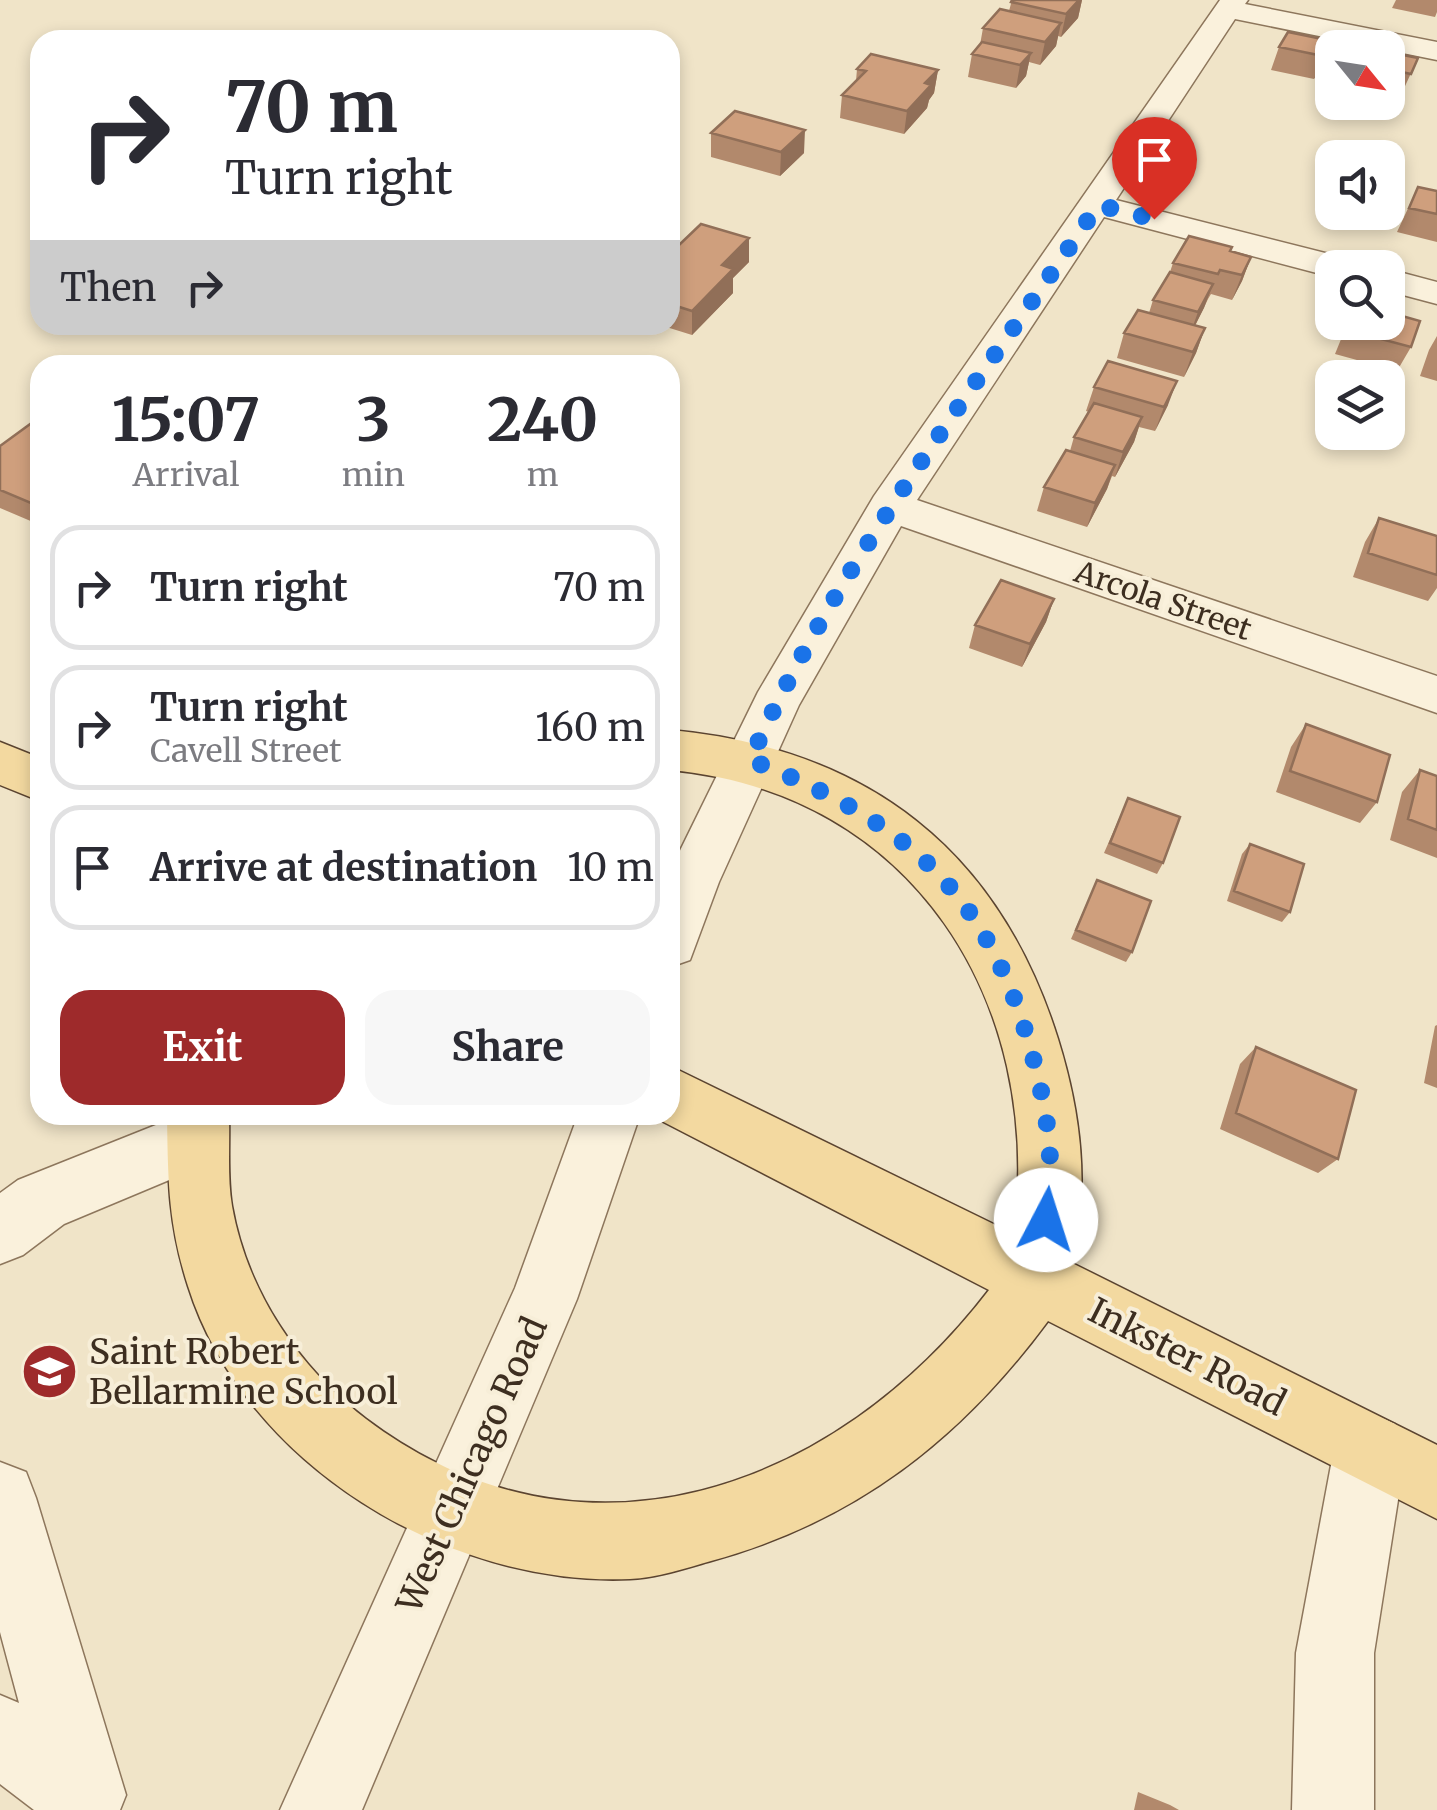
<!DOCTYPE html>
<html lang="en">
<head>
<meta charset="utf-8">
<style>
	body { margin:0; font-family:Merriweather,serif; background:#f7f7f7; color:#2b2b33; height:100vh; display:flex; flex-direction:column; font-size:38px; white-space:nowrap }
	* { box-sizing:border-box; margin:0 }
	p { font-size:32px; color:#7c7c81 }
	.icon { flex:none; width:55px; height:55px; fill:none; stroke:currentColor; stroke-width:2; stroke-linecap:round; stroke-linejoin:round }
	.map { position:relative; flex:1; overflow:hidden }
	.side { position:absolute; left:30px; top:355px; width:650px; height:770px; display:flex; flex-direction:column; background:#fff; border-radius:30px; box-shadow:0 5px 15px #0003 }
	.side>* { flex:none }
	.hud { position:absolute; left:30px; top:30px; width:650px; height:305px; border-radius:30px; box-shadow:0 5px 15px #0003; background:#fff; color:#2b2b33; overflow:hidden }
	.needle { width:65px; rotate:120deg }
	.tools { position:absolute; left:1315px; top:30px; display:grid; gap:20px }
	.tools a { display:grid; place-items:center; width:90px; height:90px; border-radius:20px; background:#fff; box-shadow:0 5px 15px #0003; font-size:50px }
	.pin { position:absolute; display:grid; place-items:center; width:85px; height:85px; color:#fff; margin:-102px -42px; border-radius:50% 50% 50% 0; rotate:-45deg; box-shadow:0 0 10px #0007 }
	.pin .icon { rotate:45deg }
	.me { position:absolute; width:110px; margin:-55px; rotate:5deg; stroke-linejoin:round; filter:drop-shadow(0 0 8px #0008) }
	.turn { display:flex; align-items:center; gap:35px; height:210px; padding:0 30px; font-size:45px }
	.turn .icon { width:130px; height:130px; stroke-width:2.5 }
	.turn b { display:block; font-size:70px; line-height:85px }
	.then { display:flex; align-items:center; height:95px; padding:0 30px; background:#0003; gap:20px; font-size:38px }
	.eta { display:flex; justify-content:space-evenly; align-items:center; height:170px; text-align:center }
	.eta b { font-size:60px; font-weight:700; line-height:70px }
	.action { display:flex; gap:20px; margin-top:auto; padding:20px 30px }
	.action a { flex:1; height:115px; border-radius:30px; background:#9e2a2b; color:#fff; font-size:40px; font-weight:700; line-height:115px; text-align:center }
	.action a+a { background:#f7f7f7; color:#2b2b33 }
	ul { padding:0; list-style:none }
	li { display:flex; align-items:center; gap:30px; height:125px; margin:0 20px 15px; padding:0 10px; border:5px solid #e1e1e2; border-radius:30px }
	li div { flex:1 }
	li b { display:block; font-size:38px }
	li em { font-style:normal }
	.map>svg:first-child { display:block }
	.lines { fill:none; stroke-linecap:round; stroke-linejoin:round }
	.minor-casing { stroke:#8d765c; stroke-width:3 }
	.major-casing { stroke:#5b4430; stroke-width:3 }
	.minor { fill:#faf1dc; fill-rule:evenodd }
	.major { fill:#f3d9a0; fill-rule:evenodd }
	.wall { fill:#b2896c }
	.shaded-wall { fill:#916f58 }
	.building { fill:#cf9f7d; stroke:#916f58; stroke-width:2.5 }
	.route { stroke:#1a73e8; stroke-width:18; stroke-dasharray:0 32.4 }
	.labels { text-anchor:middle; stroke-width:8; stroke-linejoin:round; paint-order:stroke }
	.street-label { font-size:30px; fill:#3d2e20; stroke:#f7eed8 }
	.near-poi-label { font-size:35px; fill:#3d2e20; stroke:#f7eed8; text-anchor:start }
	.near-street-label { font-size:35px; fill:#3d2e20; stroke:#f7eed8 }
</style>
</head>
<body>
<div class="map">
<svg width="1437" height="1810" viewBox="0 0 1437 1810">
	<rect width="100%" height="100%" fill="#f0e4c8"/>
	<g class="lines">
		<defs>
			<path id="minor" d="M1220,0H1248L1245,4L1437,42V60L1235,19L1116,200L1353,260L1358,268H1332V277L1104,217L917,500L1437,676V713L901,526L799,705L719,882L690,960L670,967V871L758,692L874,496Z
				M1388,269L1437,282V304L1388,291Z
				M181,1115L217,1118L226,1139L217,1160L64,1224L23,1255L0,1264V1193L18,1180Z
				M578,1115H640L577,1299L362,1810H280L515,1288Z
				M1370,1413L1395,1424L1406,1449L1374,1653V1810H1292L1296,1653L1334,1449L1345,1424Z
				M0,1462L26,1472L36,1498L126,1795L120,1810H34L0,1784V1695L19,1703L0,1632Z"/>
			<path id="major" d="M670,730C867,748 999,850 1058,1039C1081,1113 1090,1187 1072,1263L1437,1445V1519L1048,1321C960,1440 856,1521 711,1561C686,1568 657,1578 630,1579C448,1587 244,1464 188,1286C168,1224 168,1179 167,1115H229C230,1144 227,1177 232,1206C247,1291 298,1367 366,1419C582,1582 836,1490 989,1290L650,1115H670V1066L1014,1234C1044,1002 913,792 670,770Z
				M0,742L40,758V801L0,785Z"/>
		</defs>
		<use href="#minor" class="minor-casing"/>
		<use href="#major" class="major-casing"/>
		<use href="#minor" class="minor"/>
		<use href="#major" class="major"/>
	</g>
	<path class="wall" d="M1012,0H1082L1078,18L1061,37L1058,36L1056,46L1040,65L1029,62L1026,76L1016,88L968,77L972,54L980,45L983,28L1009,11Z
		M1396,0H1437V12L1435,17L1392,8Z
		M1332,41L1323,64L1314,79L1271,70L1279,47Z
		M1388,52L1418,58L1400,97L1388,95Z
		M857,69L938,70L934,93L929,100L927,108L904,134L840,118L842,95L856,81Z
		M711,133L804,153L780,176L711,157Z
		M1418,187L1437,191V242L1397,232Z
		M749,238V262L733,278V293L692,335L660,325H670V243L678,246Z
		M1230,252L1251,257L1242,281L1232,300L1211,294L1208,299L1195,326L1205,328L1196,353L1184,377L1117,358L1124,333L1149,313L1153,300L1170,272L1173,263Z
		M1348,322H1388L1411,347L1397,371L1335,354Z
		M1437,336V381L1420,376L1429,350Z
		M1094,387L1168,405L1155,431L1139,427L1134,442L1115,477L1112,476L1107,489L1087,527L1037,511L1044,487L1070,451L1074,437L1089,412L1086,411Z
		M40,425V525L0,508V446Z
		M1379,518L1437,536V588L1428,601L1353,577L1365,542Z
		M1054,599L1046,622L1022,667L969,648L975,625Z
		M1306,724L1377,802L1360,823L1276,792L1291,747Z
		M1420,770L1437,776V858L1390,840L1402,792Z
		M1128,798L1163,863L1157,874L1104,853Z
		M1250,844L1290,912L1282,922L1227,901L1242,854Z
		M1097,880L1132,952L1126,962L1071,939Z
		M1437,1025V1088L1424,1083L1435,1026Z
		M1256,1047L1338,1159L1318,1173L1220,1129L1240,1064Z
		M1138,1792L1170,1805L1179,1810H1134Z"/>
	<path class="shaded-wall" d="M1079,0H1082L1078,18L1061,37L1066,14Z
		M1061,23L1056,46L1040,65L1045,42Z
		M1332,41L1323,64L1314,79L1323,56Z
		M1031,53L1026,76L1016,88L1020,65Z
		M938,70L934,93L929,100L927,108L904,134L907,111L925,83Z
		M805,130L804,153L780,176L781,152Z
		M749,238V262L733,278V293L692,335V311L722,265Z
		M1251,257L1242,281L1232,300L1242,275Z
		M1213,284L1204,308L1189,337L1198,312Z
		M1205,328L1196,353L1184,377L1193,352Z
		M1177,381L1168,405L1155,431L1164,407Z
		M1142,417L1134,442L1115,477L1123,452Z
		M1115,465L1107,489L1087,527L1095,503Z
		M1054,599L1046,622L1022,667L1030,644Z"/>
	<path class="building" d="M1012,0H1079L1066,14L1011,2Z
		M1000,9L1061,23L1045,42L983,28Z
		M1288,32L1332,41L1323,56L1279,47Z
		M982,42L1031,53L1020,65L972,54Z
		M1388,52L1418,58L1411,74L1388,69Z
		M871,54L938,70L925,83L931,85L907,111L842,95L866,71L857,69Z
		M735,111L805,130L781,152L711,133Z
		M1418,187L1437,191V214L1409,208Z
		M701,224L749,238L722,265L733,269L692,311L670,304V243L678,246Z
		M1189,236L1232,247L1230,251L1251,257L1242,275L1220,270L1218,274L1173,263Z
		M1170,272L1213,284L1198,312L1153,300Z
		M1138,310L1205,328L1193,352L1124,333Z
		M1388,312L1420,321L1411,347L1347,330L1350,322H1388Z
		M1108,361L1177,381L1164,407L1094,387Z
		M1094,403L1142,417L1123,452L1074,437Z
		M33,422L40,425V504L38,506L0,490V446Z
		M1066,450L1115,465L1095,503L1044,487Z
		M1379,518L1437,536V575L1368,553Z
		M1001,580L1054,599L1030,644L975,625Z
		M1306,724L1390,755L1377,802L1290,771Z
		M1420,770L1437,776V830L1408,819Z
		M1128,798L1180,817L1163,863L1110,843Z
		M1250,844L1304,864L1290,912L1234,891Z
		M1097,880L1151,901L1132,952L1076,930Z
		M1256,1047L1356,1090L1338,1159L1236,1113Z"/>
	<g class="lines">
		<path class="route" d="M1046,1220C1056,1163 1047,1109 1032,1054C987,888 904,821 750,760C840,559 976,387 1098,205L1154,219"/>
	</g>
	<defs>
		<symbol id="school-disc" viewBox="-11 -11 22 22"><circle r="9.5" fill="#9e2a2b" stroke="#f7eed8"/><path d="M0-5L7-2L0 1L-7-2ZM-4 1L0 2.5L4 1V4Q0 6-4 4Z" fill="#fff"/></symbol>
	</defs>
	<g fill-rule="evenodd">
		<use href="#school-disc" x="18" y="1340" width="63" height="63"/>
	</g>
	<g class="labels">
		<g class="street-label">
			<text transform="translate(1163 601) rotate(19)" y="10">Arcola Street</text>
		</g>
		<g class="near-poi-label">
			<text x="89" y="1364">Saint Robert<tspan x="89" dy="40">Bellarmine School</tspan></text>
		</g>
		<g class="near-street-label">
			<text transform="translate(1187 1357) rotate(27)" y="12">Inkster Road</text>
			<text transform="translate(472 1465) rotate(-66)" y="12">West Chicago Road</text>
		</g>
	</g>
</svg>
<div class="tools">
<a><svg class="needle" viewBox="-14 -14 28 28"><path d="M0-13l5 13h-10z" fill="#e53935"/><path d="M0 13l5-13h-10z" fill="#7c7c81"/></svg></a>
<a><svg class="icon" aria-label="sound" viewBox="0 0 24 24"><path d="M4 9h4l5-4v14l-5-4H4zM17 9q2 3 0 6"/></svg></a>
<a><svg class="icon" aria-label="search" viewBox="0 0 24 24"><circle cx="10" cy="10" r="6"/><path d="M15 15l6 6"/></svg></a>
<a><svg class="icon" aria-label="layers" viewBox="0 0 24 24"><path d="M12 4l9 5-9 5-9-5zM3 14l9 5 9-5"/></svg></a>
</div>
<div class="pin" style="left:1154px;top:219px;background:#d93025"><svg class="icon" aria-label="arrive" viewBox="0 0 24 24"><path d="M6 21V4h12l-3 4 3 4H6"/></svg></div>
<svg class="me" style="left:1046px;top:1220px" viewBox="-20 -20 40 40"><circle r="19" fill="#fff"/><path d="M0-13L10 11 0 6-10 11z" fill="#1a73e8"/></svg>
<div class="hud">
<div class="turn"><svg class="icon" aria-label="right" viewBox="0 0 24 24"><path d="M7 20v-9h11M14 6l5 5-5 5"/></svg><div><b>70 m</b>Turn right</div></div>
<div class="then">Then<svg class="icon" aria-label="right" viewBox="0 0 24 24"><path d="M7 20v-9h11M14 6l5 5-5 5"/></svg></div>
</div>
<section class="side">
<div class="eta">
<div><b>15:07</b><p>Arrival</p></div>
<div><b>3</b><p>min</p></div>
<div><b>240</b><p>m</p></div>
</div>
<ul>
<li><svg class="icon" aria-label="right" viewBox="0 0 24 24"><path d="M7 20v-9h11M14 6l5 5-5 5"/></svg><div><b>Turn right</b></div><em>70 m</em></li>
<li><svg class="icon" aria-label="right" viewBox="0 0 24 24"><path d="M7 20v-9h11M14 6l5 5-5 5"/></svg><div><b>Turn right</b><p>Cavell Street</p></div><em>160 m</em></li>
<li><svg class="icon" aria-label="arrive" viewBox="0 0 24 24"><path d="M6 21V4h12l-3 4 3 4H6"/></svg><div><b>Arrive at destination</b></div><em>10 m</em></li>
</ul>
<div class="action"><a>Exit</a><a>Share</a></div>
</section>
</div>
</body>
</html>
